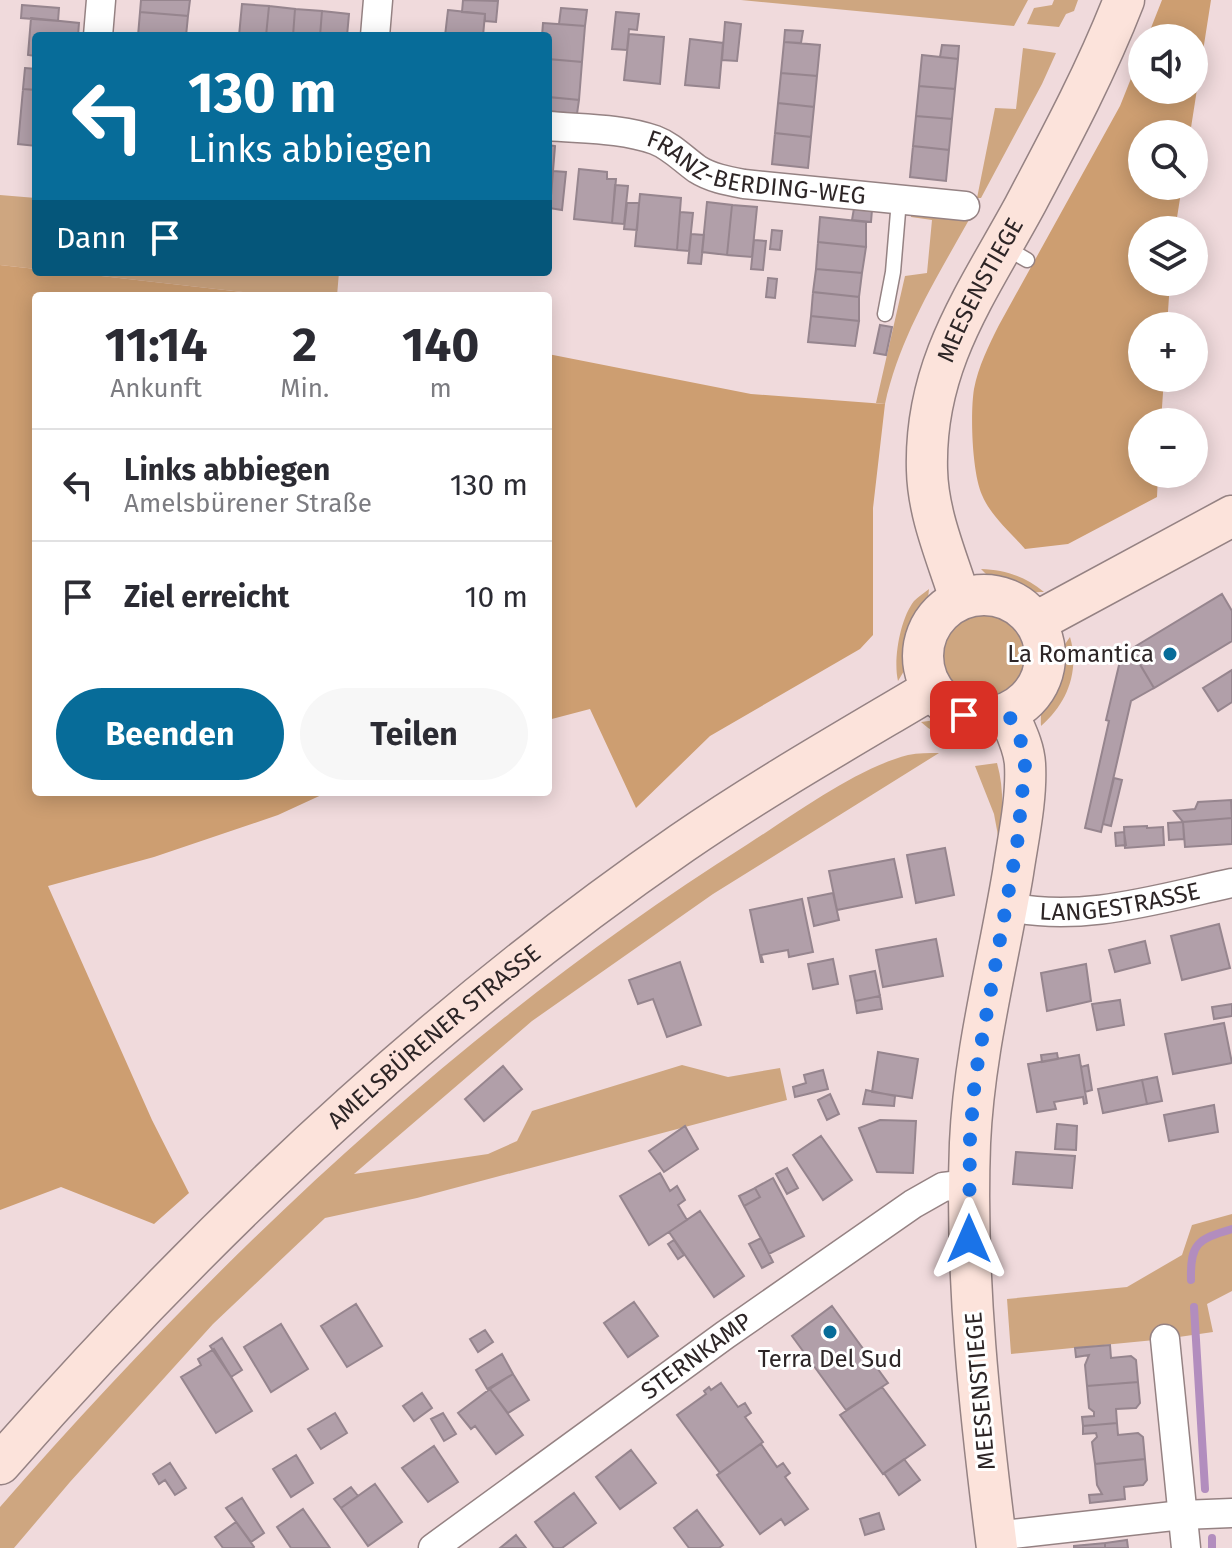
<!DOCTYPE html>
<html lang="de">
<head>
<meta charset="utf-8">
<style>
	body { margin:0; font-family:"Fira Sans",sans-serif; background:#f7f7f7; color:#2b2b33; height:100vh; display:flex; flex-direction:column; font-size:30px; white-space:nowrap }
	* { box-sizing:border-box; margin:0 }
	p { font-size:26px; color:#7c7c81 }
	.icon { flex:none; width:44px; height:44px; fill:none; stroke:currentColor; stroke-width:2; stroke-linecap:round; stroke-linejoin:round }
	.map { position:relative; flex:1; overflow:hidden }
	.sheet { position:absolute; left:32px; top:292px; width:520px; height:504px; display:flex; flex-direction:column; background:#fff; border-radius:8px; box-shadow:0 4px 20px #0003 }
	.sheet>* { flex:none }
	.hud { position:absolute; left:32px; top:32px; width:520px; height:244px; border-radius:8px; box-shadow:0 4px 20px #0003; background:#076c99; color:#fff; overflow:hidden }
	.controls { position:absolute; left:1128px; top:24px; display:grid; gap:16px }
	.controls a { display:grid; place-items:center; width:80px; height:80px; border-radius:50%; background:#fff; box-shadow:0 4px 20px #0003; font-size:40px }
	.pin { position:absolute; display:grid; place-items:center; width:68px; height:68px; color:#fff; margin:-34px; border-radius:16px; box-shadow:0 4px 12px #0006 }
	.me { position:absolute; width:88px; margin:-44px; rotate:0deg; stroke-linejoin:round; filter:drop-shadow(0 0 6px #0008) }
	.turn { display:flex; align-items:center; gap:28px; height:168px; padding:0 24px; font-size:36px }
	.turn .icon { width:104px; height:104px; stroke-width:2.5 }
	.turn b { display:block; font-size:56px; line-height:68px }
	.then { display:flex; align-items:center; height:76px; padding:0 24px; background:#0003; gap:16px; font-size:30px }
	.eta { display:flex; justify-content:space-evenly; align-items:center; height:136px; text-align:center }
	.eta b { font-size:48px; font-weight:700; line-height:56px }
	.cta { display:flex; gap:16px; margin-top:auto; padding:16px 24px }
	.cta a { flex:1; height:92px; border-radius:48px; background:#076c99; color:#fff; font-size:32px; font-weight:700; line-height:92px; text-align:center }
	.cta a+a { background:#f7f7f7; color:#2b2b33 }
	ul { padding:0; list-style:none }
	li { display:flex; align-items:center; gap:24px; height:112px; padding:0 24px; border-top:2px solid #e1e1e2 }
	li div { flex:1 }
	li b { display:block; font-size:30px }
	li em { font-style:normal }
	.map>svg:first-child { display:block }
	.green { fill:#cea680 }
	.forest { fill:#cd9e71 }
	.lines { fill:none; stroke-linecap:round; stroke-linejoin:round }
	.stream { stroke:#b28dbe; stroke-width:8 }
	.building { fill:#b19fa9; stroke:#96858e; stroke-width:2 }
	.lane-casing { stroke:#958283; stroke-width:17 }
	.street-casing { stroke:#958283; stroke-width:31 }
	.secondary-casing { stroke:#958283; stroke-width:43 }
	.lane { stroke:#fff; stroke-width:14 }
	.street { stroke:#fff; stroke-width:28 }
	.secondary { stroke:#fce3db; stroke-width:40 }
	.route { stroke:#1a73e8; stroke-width:14; stroke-dasharray:0 25.2 }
	.poi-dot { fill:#076c99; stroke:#fff; stroke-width:3 }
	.labels { text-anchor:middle; stroke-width:6; stroke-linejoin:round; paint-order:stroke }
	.street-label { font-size:24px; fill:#2d2526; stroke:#fff }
	.poi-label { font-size:24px; fill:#2d2526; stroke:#fff; text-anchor:end }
</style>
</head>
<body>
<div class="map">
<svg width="1232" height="1548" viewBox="0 0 1232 1548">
	<rect width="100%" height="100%" fill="#f0dadc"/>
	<path class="green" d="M741,0H1028L1014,26Z
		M1054,0H1078L1074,11L1066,14L1059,27L1027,24L1034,8L1052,5Z
		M1023,48L1056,53L1042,84L981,198H977L995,108L1016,109Z
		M0,195L36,198V269L0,265Z
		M911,213L970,218C936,279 900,336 885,404L876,403L905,276L927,273L932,220L911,217Z
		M66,272H339L337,296H278Z
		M981,569C1005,570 1025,576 1044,592C1018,593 1000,589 981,569Z
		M929,589L926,617L915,637L910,661L898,681C893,660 900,619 914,601C918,597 924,593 929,589Z
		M943 655a41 41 0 1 1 82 0a41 41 0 1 1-82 0Z
		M1070,637C1080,671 1067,704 1041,726C1039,702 1055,656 1070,637Z
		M936,720C958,721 974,726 988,742C962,745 941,740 921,722Z
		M939,753L713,894L532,1021L354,1174L488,1154L517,1141L532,1111L682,1065L728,1077L780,1068L787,1100L417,1198L325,1218L213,1324L70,1482L14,1548H0V1507C220,1255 465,1023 748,844C795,814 855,769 908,755C918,753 929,753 939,753Z
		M997,763C1005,791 1002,818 1000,846L994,814L975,766Z
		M1232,1214V1291L1207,1304L1213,1332L1165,1339L1011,1354L1007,1299L1127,1287L1182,1255L1192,1225Z"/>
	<path class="forest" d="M1162,0H1211L1190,134H1142V186H1182L1175,230H1142V282H1170L1167,326H1142V378H1164L1161,422H1142V474H1158L1157,497L1068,544L1025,549C1010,532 991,516 982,495C972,472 970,414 974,389C978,367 989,345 999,325L1120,106L1142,51V90H1194V38H1147Z
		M0,265L36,269V272H66L278,296H36V792H328L278,815L154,857L48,886L152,1120L189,1193L154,1224L61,1187L0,1210Z
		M548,354L751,394L885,404L873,508V635L860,649L710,736L636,808L590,709L548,720Z"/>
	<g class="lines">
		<path class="stream" d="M1191,1280C1190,1243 1198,1239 1232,1229
			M1194,1307L1205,1489
			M1212,1538V1548"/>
	</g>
	<path class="building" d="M141,0H190L188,16L140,12Z
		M463,0L498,1L496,22L485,21V14L462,12Z
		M242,4L269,6L266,36H239Z
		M22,5L59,8L58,21L21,18Z
		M269,6L295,9L293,36H266Z
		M561,8L587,10L585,26L559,24Z
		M295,9L322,11L320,36H293Z
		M448,10L485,14L483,36H445Z
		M322,11L349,14L347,36H320Z
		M140,12L188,16L186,36H138Z
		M616,12L639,14L637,30L629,29L627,50L612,49Z
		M31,18L79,23L78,36H36V56L28,55Z
		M725,22L741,24L737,61L722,60Z
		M543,23L585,26L582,62L548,59V36H542Z
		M785,30L803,31L801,43L784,42Z
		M629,34L664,37L660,84L624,80Z
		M690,39L723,43L719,88L685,85Z
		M784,42L820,45L817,76L781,73Z
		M942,45L959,46L958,59L940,57Z
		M922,55L958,59L955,89L919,86Z
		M548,59L582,62L579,100L548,97Z
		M25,68L36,69V90L23,89Z
		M781,73L817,76L814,107L778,103Z
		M919,86L955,89L952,119L916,116Z
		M23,89L36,90V146L18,144Z
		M549,97L579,100L577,114L548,111Z
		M778,103L814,107L811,137L775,133Z
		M916,116L952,119L949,150L913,146Z
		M775,133L811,137L808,168L772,164Z
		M548,145L555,146L551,196L548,195Z
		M913,146L949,150L946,181L910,177Z
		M579,169L607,172V179H616L612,223L574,219Z
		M553,171L566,172L562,210L549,208Z
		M615,185L628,186L624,224L612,223Z
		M640,194L681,198L677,250L635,246Z
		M707,202L732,205L727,255L702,252Z
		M627,203H639L637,230L624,229Z
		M732,205L757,207L752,257L727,255Z
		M854,208L872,210L871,222L852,220Z
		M680,212L693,213L689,251L677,250Z
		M820,217L866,222V247L818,242Z
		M772,230L782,231L780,250L770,249Z
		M691,234L704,235L701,264L688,263Z
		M754,240L766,241L763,270L751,269Z
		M818,242L866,247L862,273L816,269Z
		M816,269L862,273L859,297L813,292Z
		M768,278L777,279L775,298L766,297Z
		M813,292L859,297V321L811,316Z
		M811,316L859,321L855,346L808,342Z
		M880,325L892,327L886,355L874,353Z
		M1222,594L1232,611V641L1154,688L1131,649Z
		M1133,653L1154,688L1131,701L1101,832L1085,828L1109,721L1106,720L1120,661Z
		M1232,670V702L1218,711L1203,688Z
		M1114,778L1122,780L1111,826L1103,824Z
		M1231,800L1232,818L1183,822L1174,811L1195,809L1198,802Z
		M1232,818V844L1185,847L1183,822Z
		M1183,822L1184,839L1169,840L1168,823Z
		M1147,826V828L1163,827L1164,845L1125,848L1124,827Z
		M1124,832L1126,845L1116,846L1115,833Z
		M945,848L954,895L916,903L907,855Z
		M894,859L902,897L837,910L829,871Z
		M833,893L839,920L814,926L808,898Z
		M802,899L813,952L789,957L788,950L761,955L763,962H761L750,910Z
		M1219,924L1230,968L1182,980L1171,936Z
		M936,939L943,976L883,987L876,950Z
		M1145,941L1150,963L1115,972L1109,950Z
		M833,959L838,984L813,989L808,964Z
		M680,962L701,1025L667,1037L653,999L638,1004L629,980Z
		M1086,964L1091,1001L1047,1011L1041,973Z
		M875,971L880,996L855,1001L850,976Z
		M880,996L882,1009L857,1013L855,1001Z
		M1120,1000L1124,1025L1097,1030L1092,1004Z
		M1232,1004V1016L1214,1019L1212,1007Z
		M1224,1023L1232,1063L1173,1074L1165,1034Z
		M878,1052L918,1059L912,1098L872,1092Z
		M1057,1053L1058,1059L1042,1062L1041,1055Z
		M1079,1055L1087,1103L1084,1104L1083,1097L1054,1102L1056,1109L1037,1112L1028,1064Z
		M1088,1065L1092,1090L1085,1092L1081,1067Z
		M503,1066L522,1089L484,1121L465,1099Z
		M823,1070L828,1089L795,1097L793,1087L806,1083L804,1075Z
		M1157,1077L1162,1101L1147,1104L1142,1080Z
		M1142,1080L1147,1104L1103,1113L1098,1089Z
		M866,1090L895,1096L894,1106L863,1104Z
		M830,1094L839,1114L827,1120L818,1100Z
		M1214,1105L1218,1132L1169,1141L1164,1115Z
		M880,1120L916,1121L913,1173L877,1172L859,1128Z
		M1057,1124L1077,1126L1076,1150L1055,1149Z
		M685,1126L698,1149L664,1172L649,1151Z
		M821,1136L852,1180L823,1200L793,1155Z
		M1016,1152L1075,1156L1072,1188L1013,1184Z
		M787,1168L798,1188L787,1194L776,1174Z
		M660,1173L670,1191L677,1186L685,1200L678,1205L687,1220L649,1245L620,1196Z
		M773,1178L804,1236L769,1254L744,1206L760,1197L755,1188Z
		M755,1188L760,1197L744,1206L739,1196Z
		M700,1211L744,1276L714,1297L669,1232Z
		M761,1238L773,1262L762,1268L749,1244Z
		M674,1240L684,1255L678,1259L668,1244Z
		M634,1302L658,1336L628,1357L604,1323Z
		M356,1304L382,1346L347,1367L321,1326Z
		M832,1306L888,1383L846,1410L792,1336Z
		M281,1324L308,1369L271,1392L244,1347Z
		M485,1330L493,1342L478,1352L470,1339Z
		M222,1338L242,1370L231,1377L210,1346Z
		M1110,1345L1111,1358L1131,1356L1136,1360L1138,1382L1087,1386L1085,1365L1089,1355L1076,1357L1075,1348Z
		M214,1349L252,1411L216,1433L181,1377L201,1365L198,1359Z
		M502,1354L513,1374L488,1390L476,1370Z
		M513,1374L529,1400L508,1413L489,1388Z
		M1138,1382L1140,1403L1136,1408L1116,1409L1117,1423L1083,1426L1082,1417L1094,1416V1412L1089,1408L1087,1386Z
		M721,1383L738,1407L745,1403L751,1413L745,1417L763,1442L720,1473L677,1415L706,1394L704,1391L709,1387L711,1390Z
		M882,1387L925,1445L883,1474L840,1415Z
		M490,1389L523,1435L496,1454L475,1426L471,1429L458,1413Z
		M422,1393L432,1408L414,1421L403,1406Z
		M335,1413L347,1433L321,1449L308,1429Z
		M443,1413L456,1434L444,1441L431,1419Z
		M1117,1423L1118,1435L1138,1433L1143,1437L1145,1459L1095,1464L1092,1442L1097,1437L1096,1433L1083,1434V1426Z
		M761,1444L777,1467L783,1463L790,1473L785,1477L808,1509L785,1525L781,1519L760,1534L717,1475Z
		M434,1446L458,1482L428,1502L402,1468Z
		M631,1450L656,1483L620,1509L596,1477Z
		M296,1455L313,1483L291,1497L273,1469Z
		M904,1459L920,1480L899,1495L884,1473Z
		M1145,1459L1147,1480L1143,1485L1124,1487L1125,1499L1090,1503L1089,1495L1102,1494L1097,1485L1095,1464Z
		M170,1463L186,1488L175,1495L165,1480L159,1484L153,1474Z
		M375,1484L402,1522L368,1546L341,1508Z
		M351,1487L358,1496L341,1508L334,1499Z
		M574,1493L596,1523L562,1548H554L535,1522Z
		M242,1498L264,1533L251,1542L226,1508Z
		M303,1509L330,1548H291L277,1527Z
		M697,1510L723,1545L719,1548H689L674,1528Z
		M879,1513L884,1529L865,1535L860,1519Z
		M236,1522L254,1547L253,1548H223L215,1537Z
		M516,1535L526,1548H500Z
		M1127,1540L1128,1548H1105V1543Z
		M1105,1543V1548H1074V1546Z"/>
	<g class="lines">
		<defs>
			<path id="lane" d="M1003,246L1027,260
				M885,314L893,272L899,200"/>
			<g id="street">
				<path d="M98,36L101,0"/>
				<path d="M375,36L378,0"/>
				<path id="s1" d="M548,126C583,129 622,128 655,140C671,146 683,159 697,169C711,178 728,181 744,184L965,206"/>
				<path id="s2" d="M1007,906C1079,924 1161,898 1232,883"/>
				<path d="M1165,1339L1186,1548"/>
				<path d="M995,1536L1182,1515L1232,1513"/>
				<path id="s3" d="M433,1548L725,1335L913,1204L943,1187L969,1184"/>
			</g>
			<g id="secondary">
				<circle cx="984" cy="656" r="61"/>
				<path id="s4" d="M960,599C947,557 928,515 927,470C924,365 976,295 1024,207C1060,139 1096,72 1124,0"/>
				<path d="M1036,622L1232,516"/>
				<path id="s5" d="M0,1464C200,1236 431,1016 682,843C762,788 848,739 932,689"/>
				<path d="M997,1548C980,1414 965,1278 970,1143C974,1052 998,963 1013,873C1018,839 1027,799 1025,764C1024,746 1015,730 1008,713"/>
			</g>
		</defs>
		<use href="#lane" class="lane-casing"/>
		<use href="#street" class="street-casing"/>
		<use href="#secondary" class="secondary-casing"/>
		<use href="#lane" class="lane"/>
		<use href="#street" class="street"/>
		<use href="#secondary" class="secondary"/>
	</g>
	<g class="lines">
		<path class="route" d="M964,715L986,718L1008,713L1022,744L1025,765L1017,845L975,1078L970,1139L969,1239"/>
	</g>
	<g class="poi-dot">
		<circle cx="1170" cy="654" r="8"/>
		<circle cx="830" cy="1332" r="8"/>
	</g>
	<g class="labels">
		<g class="street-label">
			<text dy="8" stroke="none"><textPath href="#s1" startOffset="216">FRANZ-BERDING-WEG</textPath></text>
			<text dy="8" stroke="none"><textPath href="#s4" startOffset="324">MEESENSTIEGE</textPath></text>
			<text dy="8" stroke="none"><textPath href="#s2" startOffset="114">LANGESTRASSE</textPath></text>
			<text dy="8" stroke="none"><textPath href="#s5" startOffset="610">AMELSBÜRENER STRASSE</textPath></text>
			<text dy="8" stroke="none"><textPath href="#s3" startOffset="326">STERNKAMP</textPath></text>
			<text transform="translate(980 1391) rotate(-95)" y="8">MEESENSTIEGE</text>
		</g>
		<g class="poi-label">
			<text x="1154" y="662">La Romantica</text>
			<text x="830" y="1367" text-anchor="middle">Terra Del Sud</text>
		</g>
	</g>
</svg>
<div class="controls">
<a><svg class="icon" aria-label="sound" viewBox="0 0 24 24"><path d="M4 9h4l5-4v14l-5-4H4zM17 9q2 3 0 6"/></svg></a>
<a><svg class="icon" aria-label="search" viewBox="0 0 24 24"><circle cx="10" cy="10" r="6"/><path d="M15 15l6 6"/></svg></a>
<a><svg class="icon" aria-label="layers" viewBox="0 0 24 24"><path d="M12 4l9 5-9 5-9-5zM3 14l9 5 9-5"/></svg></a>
<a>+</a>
<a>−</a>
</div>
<div class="pin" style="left:964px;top:715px;background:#d93025"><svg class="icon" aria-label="arrive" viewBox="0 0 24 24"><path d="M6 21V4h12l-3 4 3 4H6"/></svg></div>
<svg class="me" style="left:969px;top:1239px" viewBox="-20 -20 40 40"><path d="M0-17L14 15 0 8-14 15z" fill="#1a73e8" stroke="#fff" stroke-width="4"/></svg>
<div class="hud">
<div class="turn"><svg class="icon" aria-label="left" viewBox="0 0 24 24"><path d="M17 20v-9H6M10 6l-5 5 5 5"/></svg><div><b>130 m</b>Links abbiegen</div></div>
<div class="then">Dann<svg class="icon" aria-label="arrive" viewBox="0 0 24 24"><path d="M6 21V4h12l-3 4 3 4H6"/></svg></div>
</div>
<section class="sheet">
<div class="eta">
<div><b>11:14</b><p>Ankunft</p></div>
<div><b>2</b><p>Min.</p></div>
<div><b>140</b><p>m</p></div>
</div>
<ul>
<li><svg class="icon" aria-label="left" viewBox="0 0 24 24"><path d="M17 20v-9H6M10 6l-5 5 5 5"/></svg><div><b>Links abbiegen</b><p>Amelsbürener Straße</p></div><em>130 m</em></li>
<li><svg class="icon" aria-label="arrive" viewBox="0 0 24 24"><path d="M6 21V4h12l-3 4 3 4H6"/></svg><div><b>Ziel erreicht</b></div><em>10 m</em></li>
</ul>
<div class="cta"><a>Beenden</a><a>Teilen</a></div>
</section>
</div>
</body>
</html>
